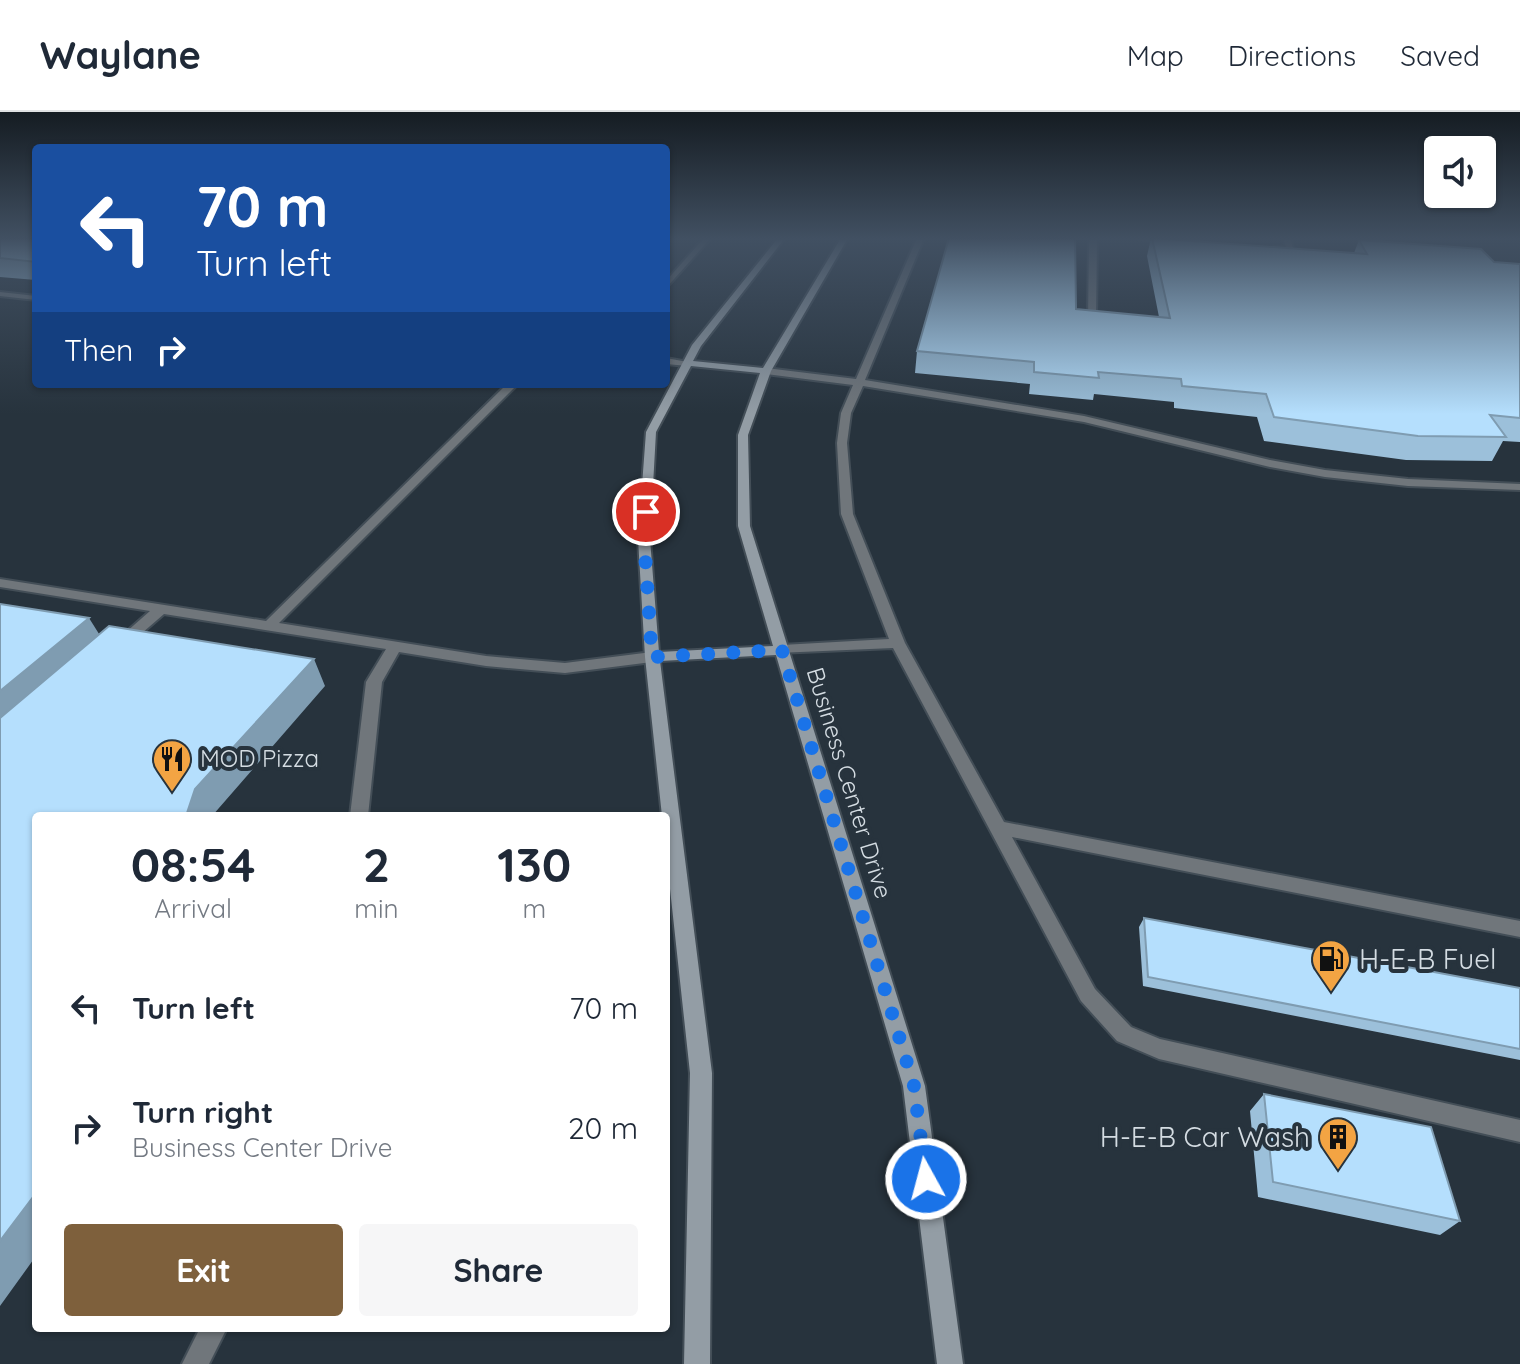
<!DOCTYPE html>
<html lang="en">
<head>
<meta charset="utf-8">
<style>
	body { margin:0; font-family:Quicksand,sans-serif; background:#f6f6f7; color:#1f2937; height:100vh; display:flex; flex-direction:column; font-size:30px; white-space:nowrap }
	* { box-sizing:border-box; margin:0 }
	p { font-size:26px; color:#747a83 }
	.icon { flex:none; width:44px; height:44px; fill:none; stroke:currentColor; stroke-width:2; stroke-linecap:round; stroke-linejoin:round }
	.map { position:relative; flex:1; overflow:hidden }
	.drawer { position:absolute; left:32px; top:700px; width:638px; height:520px; display:flex; flex-direction:column; background:#fff; border-radius:8px; box-shadow:0 2px 6px #0004 }
	.drawer>* { flex:none }
	.hud { position:absolute; left:32px; top:32px; width:638px; height:244px; border-radius:8px; box-shadow:0 2px 6px #0004; background:#1a4fa0; color:#fff; overflow:hidden }
	.controls { position:absolute; left:1424px; top:24px; display:grid; gap:16px }
	.controls a { display:grid; place-items:center; width:72px; height:72px; border-radius:8px; background:#fff; box-shadow:0 2px 6px #0004; font-size:40px }
	.pin { position:absolute; display:grid; place-items:center; width:68px; height:68px; color:#fff; margin:-34px; border:4px solid #fff; border-radius:50%; box-shadow:0 2px 8px #0007 }
	.me { position:absolute; width:88px; margin:-44px; rotate:353deg; stroke-linejoin:round; filter:drop-shadow(0 0 6px #0008) }
	.turn { display:flex; align-items:center; gap:28px; height:168px; padding:0 32px; font-size:36px }
	.turn .icon { width:104px; height:104px; stroke-width:2.5 }
	.turn b { display:block; font-size:56px; line-height:68px }
	.then { display:flex; align-items:center; height:76px; padding:0 32px; background:#0003; gap:16px; font-size:30px }
	.eta { display:flex; justify-content:space-evenly; align-items:center; height:136px; text-align:center }
	.eta b { font-size:48px; font-weight:700; line-height:56px }
	.primary-button { display:flex; gap:16px; margin-top:auto; padding:16px 32px }
	.primary-button a { flex:1; height:92px; border-radius:8px; background:#7e603c; color:#fff; font-size:32px; font-weight:700; line-height:92px; text-align:center }
	.primary-button a+a { background:#f6f6f7; color:#1f2937 }
	ul { padding:0; list-style:none }
	li { display:flex; align-items:center; gap:24px; height:120px; padding:0 32px }
	li div { flex:1 }
	li b { display:block; font-size:30px }
	li em { font-style:normal }
	header { display:flex; align-items:center; gap:48px; box-sizing:border-box; height:112px; padding:0 40px; background:#fff; border-bottom:2px solid #e0e1e3 }
	header strong { font-size:38px }
	nav { display:flex; gap:44px; margin-inline-start:auto; font-size:28px }
	.map>svg:first-child { display:block }
	.lines { fill:none; stroke-linecap:round; stroke-linejoin:round }
	.lane-casing { stroke:#434e57; stroke-width:4 }
	.secondary-casing { stroke:#434e57; stroke-width:4 }
	.lane { fill:#70767b; fill-rule:evenodd }
	.secondary { fill:#939da5; fill-rule:evenodd }
	.wall { fill:#9cc0da }
	.shaded-wall { fill:#7f9cb1 }
	.building { fill:#b5dffd; stroke:#7f9cb1; stroke-width:2 }
	.route { stroke:#1a73e8; stroke-width:14; stroke-dasharray:0 25.2 }
	.labels { text-anchor:middle; stroke-width:8; stroke-linejoin:round; paint-order:stroke }
	.poi-label { font-size:24px; fill:#d4dce2; stroke:#27333d; text-anchor:start }
	.street-label { font-size:24px; fill:#d4dce2; stroke:#27333d }
	.near-poi-label { font-size:28px; fill:#d4dce2; stroke:#27333d; text-anchor:start }
</style>
</head>
<body>
<header>
<strong>Waylane</strong>
<nav><a>Map</a><a>Directions</a><a>Saved</a></nav>
</header>
<div class="map">
<svg width="1520" height="1252" viewBox="0 0 1520 1252">
	<rect width="100%" height="100%" fill="#27333d"/>
	<g class="lines">
		<defs>
			<path id="lane" d="M704,126H711L666,176V169Z
				M917,126H924L865,268L1084,304L1270,348L1325,358L1408,367L1520,372V378L1408,374L1325,365L1270,355L1084,310L863,274L851,301L847,331L853,402L905,531L1004,710L1520,809V825L1012,725L1095,877L1131,915L1160,927L1520,1008V1030L1159,947L1117,929L1081,889L893,536L777,541L775,538L782,533L889,527L841,402L837,331L841,301L853,273L766,262L761,259L766,256L856,267Z
				M1089,126H1097L1096,209L1092,212L1088,209Z
				M1134,126H1167L1175,129L1171,131Z
				M1283,126H1290L1294,140L1271,139L1274,135H1286Z
				M0,180L36,184V188L0,184Z
				M666,246L693,251L688,254L666,252Z
				M507,272H518L279,511L486,544L565,551L652,540L659,545L652,550L565,561L486,554L399,540L382,570L368,704H350L366,570L386,537L164,502L127,534H117L115,531L117,528L150,499L0,475V467L266,509Z
				M200,1216H227L209,1252H182Z"/>
			<path id="secondary" d="M778,126H785L701,234L693,249L763,256L841,126H848L771,259L748,323L750,414L925,974L963,1252H937L903,974L776,543L660,549L712,961L710,1252H684L690,961L666,740V704H662L645,545L638,427L646,320L692,233ZM691,254L760,261L738,323V414L773,534L659,540L650,427L656,320Z"/>
		</defs>
		<use href="#lane" class="lane-casing"/>
		<use href="#secondary" class="secondary-casing"/>
		<use href="#lane" class="lane"/>
		<use href="#secondary" class="secondary"/>
	</g>
	<path class="wall" d="M0,126H36V168L0,165Z
		M1151,126L1354,141L1359,128L1494,150L1520,152V330L1503,329L1492,349L1406,348L1264,329L1257,305L1174,296V290L1094,282L1093,288L1029,282L1030,272L915,261L917,239L1076,197L1159,205L1147,144Z
		M1144,806L1520,876V948L1143,874L1139,815Z
		M1264,982L1460,1109L1440,1123L1258,1085L1250,999Z"/>
	<path class="shaded-wall" d="M89,506L106,533L0,623V579Z
		M314,547L325,574L212,704H186L195,677Z
		M36,1081V1144L0,1194V1129Z"/>
	<path class="building" d="M0,126H36V150L0,146Z
		M949,126H1075L1076,197L1170,206L1152,126L1367,142L1359,128L1481,137L1494,150L1520,152V306L1490,303L1506,325L1418,324L1274,305L1266,282L1182,274L1181,267L1098,260L1099,266L1034,260V250L917,239Z
		M0,492L89,506L0,579Z
		M109,514L314,547L195,677L186,704H36V1081L0,1129V606Z
		M1144,806L1520,876V937L1148,865Z
		M1264,982L1431,1015L1460,1109L1273,1070Z"/>
	<linearGradient id="sky" x2="0" y2="1"><stop stop-color="#151c22"/><stop offset="0.42" stop-color="#415062"/><stop offset="1" stop-color="#415062" stop-opacity="0"/></linearGradient>
	<rect width="1520" height="302" fill="url(#sky)"/>
	<g class="lines">
		<path class="route" d="M646,400L644,427L652,545L782,538L914,974L926,1067"/>
	</g>
	<defs>
		<symbol id="restaurant-pin" viewBox="-11 -11 22 30"><path d="M0 17L-7.5 6A9.5 9.5 0 1 1 7.5 6Z" fill="#f3a443" stroke="#27333d"/><path d="M-5-6h1v4h1v-4h1v4h1v-4h1v5L-1.5 .5V6h-2V.5L-5-1ZM5-6V6H3V1.5H1.5Q1.5-4 5-6Z" fill="#111"/></symbol>
		<symbol id="fuel-pin" viewBox="-11 -11 22 30"><path d="M0 17L-7.5 6A9.5 9.5 0 1 1 7.5 6Z" fill="#f3a443" stroke="#27333d"/><path d="M-5.5-6h7V0h2V4h1.3V-2.5L3-4.5l.8-.8L6-3V5H2.5V1h-1V6h-7ZM-4.2-4.7v3.2H.2V-4.7Z" fill="#111"/></symbol>
		<symbol id="building-pin" viewBox="-11 -11 22 30"><path d="M0 17L-7.5 6A9.5 9.5 0 1 1 7.5 6Z" fill="#f3a443" stroke="#27333d"/><path d="M-4-6H4V6H1V3H-1V6H-4ZM-2.5-4.3h1.7v1.8h-1.7ZM.8-4.3h1.7v1.8H.8ZM-2.5-1h1.7V.8h-1.7ZM.8-1h1.7V.8H.8Z" fill="#111"/></symbol>
	</defs>
	<g fill-rule="evenodd">
		<use href="#restaurant-pin" x="150" y="625" width="44" height="60"/>
		<use href="#fuel-pin" x="1309" y="825" width="44" height="60"/>
		<use href="#building-pin" x="1316" y="1003" width="44" height="60"/>
	</g>
	<g class="labels">
		<g class="poi-label">
			<text x="200" y="655">MOD Pizza</text>
		</g>
		<g class="street-label">
			<text transform="translate(849 671) rotate(73)" y="8">Business Center Drive</text>
		</g>
		<g class="near-poi-label">
			<text x="1359" y="857">H-E-B Fuel</text>
			<text x="1310" y="1035" text-anchor="end">H-E-B Car Wash</text>
		</g>
	</g>
</svg>
<div class="controls">
<a><svg class="icon" aria-label="sound" viewBox="0 0 24 24"><path d="M4 9h4l5-4v14l-5-4H4zM17 9q2 3 0 6"/></svg></a>
</div>
<div class="pin" style="left:646px;top:400px;background:#d93025"><svg class="icon" aria-label="arrive" viewBox="0 0 24 24"><path d="M6 21V4h12l-3 4 3 4H6"/></svg></div>
<svg class="me" style="left:926px;top:1067px" viewBox="-20 -20 40 40"><circle r="17" fill="#1a73e8" stroke="#fff" stroke-width="3"/><path d="M0-11L8 9 0 5-8 9z" fill="#fff"/></svg>
<div class="hud">
<div class="turn"><svg class="icon" aria-label="left" viewBox="0 0 24 24"><path d="M17 20v-9H6M10 6l-5 5 5 5"/></svg><div><b>70 m</b>Turn left</div></div>
<div class="then">Then<svg class="icon" aria-label="right" viewBox="0 0 24 24"><path d="M7 20v-9h11M14 6l5 5-5 5"/></svg></div>
</div>
<section class="drawer">
<div class="eta">
<div><b>08:54</b><p>Arrival</p></div>
<div><b>2</b><p>min</p></div>
<div><b>130</b><p>m</p></div>
</div>
<ul>
<li><svg class="icon" aria-label="left" viewBox="0 0 24 24"><path d="M17 20v-9H6M10 6l-5 5 5 5"/></svg><div><b>Turn left</b></div><em>70 m</em></li>
<li><svg class="icon" aria-label="right" viewBox="0 0 24 24"><path d="M7 20v-9h11M14 6l5 5-5 5"/></svg><div><b>Turn right</b><p>Business Center Drive</p></div><em>20 m</em></li>
</ul>
<div class="primary-button"><a>Exit</a><a>Share</a></div>
</section>
</div>
</body>
</html>
